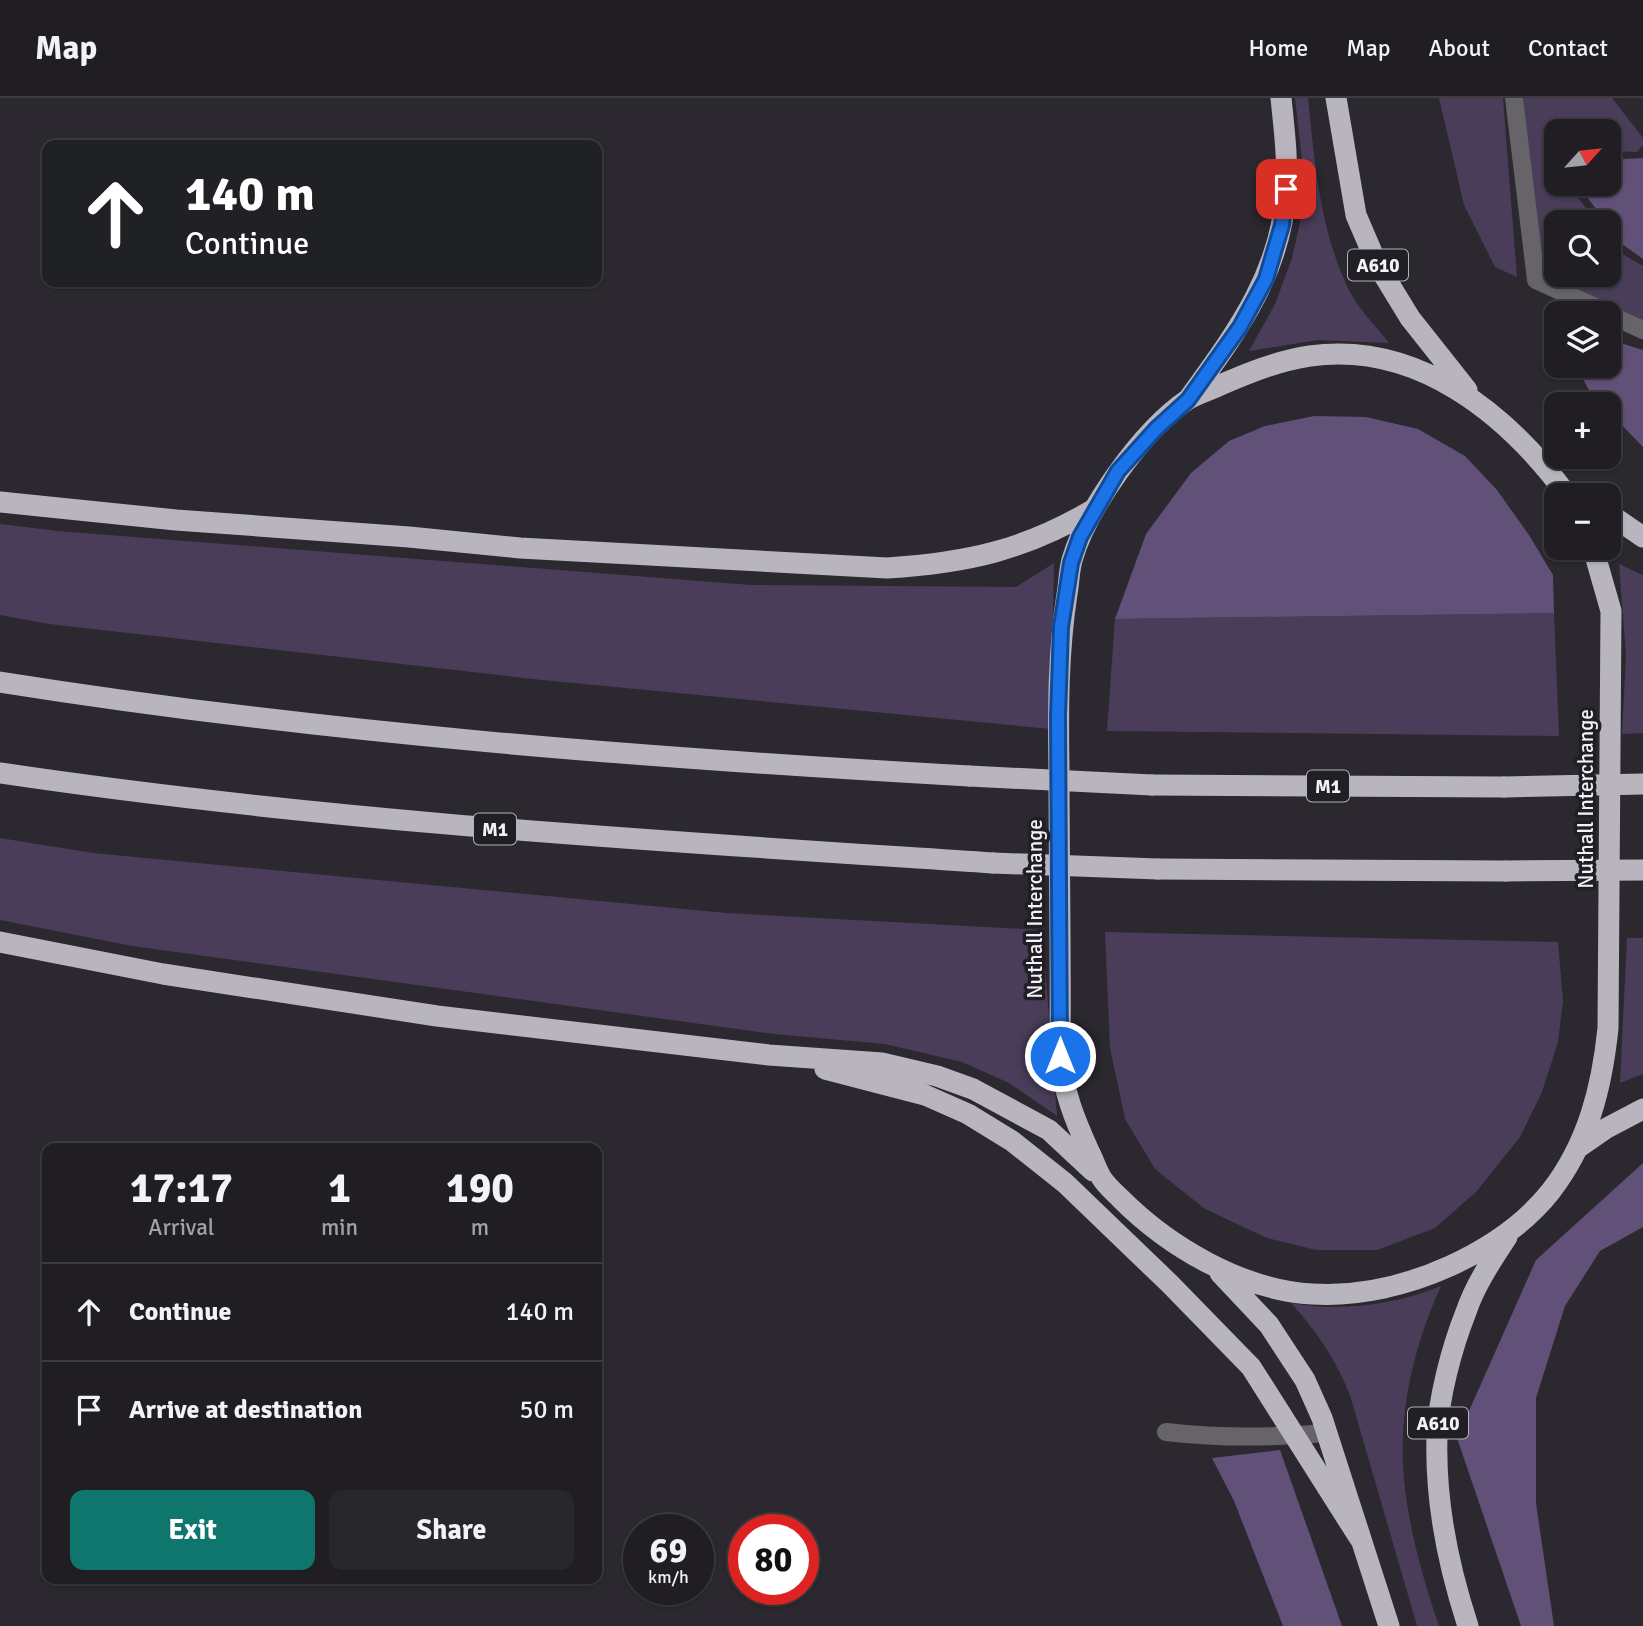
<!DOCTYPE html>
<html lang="en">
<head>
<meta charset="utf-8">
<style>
	body { margin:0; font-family:Signika,sans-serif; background:#28272b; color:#f1f3f6; height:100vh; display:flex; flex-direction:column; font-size:26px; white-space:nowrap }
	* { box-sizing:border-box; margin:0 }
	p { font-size:23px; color:#a2a2a6 }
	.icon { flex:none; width:38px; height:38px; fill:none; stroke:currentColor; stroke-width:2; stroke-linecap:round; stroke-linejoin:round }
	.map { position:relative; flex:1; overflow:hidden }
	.panel { position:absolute; left:42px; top:1045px; width:560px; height:441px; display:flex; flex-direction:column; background:#201e23; border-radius:14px; box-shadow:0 2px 5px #0004,0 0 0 2px #3d3c41 }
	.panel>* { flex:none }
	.guide { position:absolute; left:42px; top:42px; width:560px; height:147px; border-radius:14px; box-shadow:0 2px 5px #0004,0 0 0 2px #3d3c41; background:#202124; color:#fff; overflow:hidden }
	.needle { width:46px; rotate:63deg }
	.controls { position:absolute; left:1544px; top:21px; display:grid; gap:14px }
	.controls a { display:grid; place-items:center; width:77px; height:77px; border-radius:14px; background:#201e23; box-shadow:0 2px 5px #0004,0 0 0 2px #3d3c41; font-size:35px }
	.speed { position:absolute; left:623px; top:1416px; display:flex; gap:14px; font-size:35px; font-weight:700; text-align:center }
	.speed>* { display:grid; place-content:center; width:91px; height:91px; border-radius:50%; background:#201e23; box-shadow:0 2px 5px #0004,0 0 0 2px #3d3c41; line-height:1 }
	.speed small { font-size:18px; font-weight:400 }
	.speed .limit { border:10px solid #d22; background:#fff; color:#111 }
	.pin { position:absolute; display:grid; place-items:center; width:60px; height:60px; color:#fff; margin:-30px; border-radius:14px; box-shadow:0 4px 10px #0006 }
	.me { position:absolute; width:77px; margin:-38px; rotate:0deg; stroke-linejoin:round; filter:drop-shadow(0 0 5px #0008) }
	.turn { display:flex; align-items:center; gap:24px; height:147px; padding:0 28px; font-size:32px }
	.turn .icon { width:91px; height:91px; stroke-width:2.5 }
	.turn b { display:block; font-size:49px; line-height:60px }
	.eta { display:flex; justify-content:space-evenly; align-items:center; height:119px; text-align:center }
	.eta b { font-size:42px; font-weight:800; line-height:49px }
	.action { display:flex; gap:14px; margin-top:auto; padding:14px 28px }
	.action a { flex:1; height:80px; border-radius:14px; background:#0f766e; color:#fff; font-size:28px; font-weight:800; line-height:80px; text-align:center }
	.action a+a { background:#28272b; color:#f1f3f6 }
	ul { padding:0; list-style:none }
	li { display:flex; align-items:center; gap:21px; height:98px; padding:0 28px; border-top:2px solid #3d3c41 }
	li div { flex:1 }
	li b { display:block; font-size:26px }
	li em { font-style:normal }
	header { display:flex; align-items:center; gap:42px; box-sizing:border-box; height:98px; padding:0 35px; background:#201e23; border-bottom:2px solid #3d3c41 }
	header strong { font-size:33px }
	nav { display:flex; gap:38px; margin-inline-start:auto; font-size:24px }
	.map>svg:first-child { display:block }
	.green { fill:#493d59 }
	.forest { fill:#615077 }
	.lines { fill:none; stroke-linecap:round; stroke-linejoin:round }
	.minor { stroke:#666468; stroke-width:18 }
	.highway { stroke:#b8b5be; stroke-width:21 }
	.highway-bridge { stroke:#b8b5be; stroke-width:21 }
	.route-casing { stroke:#114b97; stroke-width:18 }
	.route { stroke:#1a73e8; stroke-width:12 }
	.labels { text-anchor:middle; stroke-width:7; stroke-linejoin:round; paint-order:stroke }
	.shield { fill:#211f25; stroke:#b4b3b7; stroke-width:2 }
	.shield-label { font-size:19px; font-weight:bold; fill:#f3f2f6 }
	.street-label { font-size:21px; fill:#f3f2f6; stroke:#211f25 }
</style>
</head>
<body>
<header>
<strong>Map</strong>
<nav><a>Home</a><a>Map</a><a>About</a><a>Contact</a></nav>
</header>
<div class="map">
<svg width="1643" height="1528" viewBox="0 0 1643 1528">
	<rect width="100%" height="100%" fill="#2b282f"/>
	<path class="green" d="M1295,0H1308C1315,66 1320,134 1350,194C1359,212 1377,229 1389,245L1318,242L1249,253L1275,206L1292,160L1306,98Z
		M1439,0H1503L1517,179L1495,169L1464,107Z
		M1523,0H1612L1643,40V47L1637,54L1608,53V33H1556V86H1567L1597,124H1556V177H1608V139L1619,154L1643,168V222L1542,176Z
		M0,426L58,433L751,487L1016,489L1054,465L1051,631L542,582L49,526L0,517Z
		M1619,466L1643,477V635L1622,636L1626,558Z
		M1554,515L1559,638L1107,633L1115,521Z
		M0,740L93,755L726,815L1042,832L1057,1018L1009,985L962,964L885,946L774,936L132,848L0,822Z
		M1105,834L1558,844L1563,903L1558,944L1542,994L1520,1039L1476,1094L1435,1130L1377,1152H1316L1267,1140L1205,1111L1155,1071L1125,1021L1110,950Z
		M1627,840H1643V976L1620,985Z
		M1441,1188C1420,1234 1405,1287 1403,1338C1400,1401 1419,1469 1439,1528H1417L1350,1297C1335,1260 1317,1234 1291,1205C1342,1214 1394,1207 1441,1188Z"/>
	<path class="forest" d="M1643,60V161L1622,146L1608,128V124H1606L1577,86H1608V62Z
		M1608,241L1643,252V349L1608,313V306H1602L1590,294L1576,268H1608Z
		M1314,318L1366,319L1418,331L1465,358L1497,392L1529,437L1553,477L1554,515L1115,521L1146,436L1191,375L1229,343L1265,328Z
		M1643,1065V1129L1600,1153L1565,1208L1536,1300V1405L1554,1528H1521L1457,1340L1536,1162Z
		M1280,1352L1342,1528H1283L1234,1403L1212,1360Z"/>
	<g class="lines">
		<path class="minor" d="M1514,0L1536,182L1608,215
			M1608,216L1643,232
			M1166,1334C1219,1340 1272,1340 1326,1335"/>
		<path class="highway" d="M1336,0L1356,117L1377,166L1410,220L1467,292
			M1189,300C1236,235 1282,174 1286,91C1288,60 1284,30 1281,0
			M1567,397C1507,316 1418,243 1310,258C1277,263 1248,275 1218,288C1208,293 1196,296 1187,302C1142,333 1087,410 1072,462C1069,473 1069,485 1067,496C1058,555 1058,613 1059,672C1059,767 1061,863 1060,958C1064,995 1074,1020 1089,1053C1094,1062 1097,1074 1103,1082C1108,1089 1115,1095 1121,1101C1169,1149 1242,1192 1312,1196C1359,1199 1408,1187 1450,1168C1489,1150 1525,1126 1551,1093C1588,1045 1602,989 1608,930L1611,513L1593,450
			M0,404L176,422L409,439L520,450L887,470C967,465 1025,452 1094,411
			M1608,415L1643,439
			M0,584C321,635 645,660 969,678
			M0,675C329,724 661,743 993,765
			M1152,687L1504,689
			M1158,771L1506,773
			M0,844L163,876L437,918L769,957L882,965L937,978L973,991L1049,1032L1093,1073
			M825,971L925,997L968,1016L1012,1043L1065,1085L1170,1186L1251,1269L1360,1441
			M1579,1049L1605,1031L1643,1011
			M1220,1175L1269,1227L1305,1282L1322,1320L1389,1528
			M1468,1528C1448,1467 1435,1403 1437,1339C1438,1301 1452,1249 1466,1214C1475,1187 1492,1162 1507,1139"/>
		<path class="highway-bridge" d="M969,678L1152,687
			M1504,689L1643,686
			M993,765L1158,771
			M1506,773L1643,772"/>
	</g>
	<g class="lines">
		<defs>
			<path id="route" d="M1060,958L1058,618L1061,529L1071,465L1080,439L1118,373L1156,331L1188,302L1240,229L1266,181L1282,127L1286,91"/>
		</defs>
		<use href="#route" class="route-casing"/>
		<use href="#route" class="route"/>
	</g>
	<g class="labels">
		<g class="shield">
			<rect x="1348" y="151.5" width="60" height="31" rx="5"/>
			<rect x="1307" y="672.5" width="42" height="31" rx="5"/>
			<rect x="474" y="715.5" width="42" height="31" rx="5"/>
			<rect x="1408" y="1309.5" width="60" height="31" rx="5"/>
		</g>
		<g class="shield-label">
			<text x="1378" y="174">A610</text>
			<text x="1328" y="695">M1</text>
			<text x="495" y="738">M1</text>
			<text x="1438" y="1332">A610</text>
		</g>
		<g class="street-label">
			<text transform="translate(1586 701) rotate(-90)" y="7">Nuthall Interchange</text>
			<text transform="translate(1035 811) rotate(-90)" y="7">Nuthall Interchange</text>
		</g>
	</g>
</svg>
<div class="controls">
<a><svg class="needle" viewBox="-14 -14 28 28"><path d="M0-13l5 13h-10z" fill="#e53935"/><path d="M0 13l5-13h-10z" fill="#a2a2a6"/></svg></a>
<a><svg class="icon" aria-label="search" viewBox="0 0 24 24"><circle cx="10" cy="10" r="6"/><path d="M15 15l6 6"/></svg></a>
<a><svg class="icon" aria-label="layers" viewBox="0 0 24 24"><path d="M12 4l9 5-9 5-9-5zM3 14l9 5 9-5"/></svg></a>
<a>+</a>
<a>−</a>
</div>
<div class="speed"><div>69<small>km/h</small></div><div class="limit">80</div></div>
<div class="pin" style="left:1286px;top:91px;background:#d93025"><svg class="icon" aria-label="arrive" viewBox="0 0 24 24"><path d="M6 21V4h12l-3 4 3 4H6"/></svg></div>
<svg class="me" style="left:1060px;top:958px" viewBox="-20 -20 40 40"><circle r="17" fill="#1a73e8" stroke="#fff" stroke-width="3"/><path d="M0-11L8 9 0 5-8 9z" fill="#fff"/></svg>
<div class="guide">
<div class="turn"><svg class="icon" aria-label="ahead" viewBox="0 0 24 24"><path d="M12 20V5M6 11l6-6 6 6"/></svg><div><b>140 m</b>Continue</div></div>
</div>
<section class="panel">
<div class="eta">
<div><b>17:17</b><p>Arrival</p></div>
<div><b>1</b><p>min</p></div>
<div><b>190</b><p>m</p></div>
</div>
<ul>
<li><svg class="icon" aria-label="ahead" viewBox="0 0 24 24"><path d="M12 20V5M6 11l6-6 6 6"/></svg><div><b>Continue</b></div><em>140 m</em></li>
<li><svg class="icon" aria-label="arrive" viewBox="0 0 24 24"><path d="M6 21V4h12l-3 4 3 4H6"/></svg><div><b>Arrive at destination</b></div><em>50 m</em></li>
</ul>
<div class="action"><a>Exit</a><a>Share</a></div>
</section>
</div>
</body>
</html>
